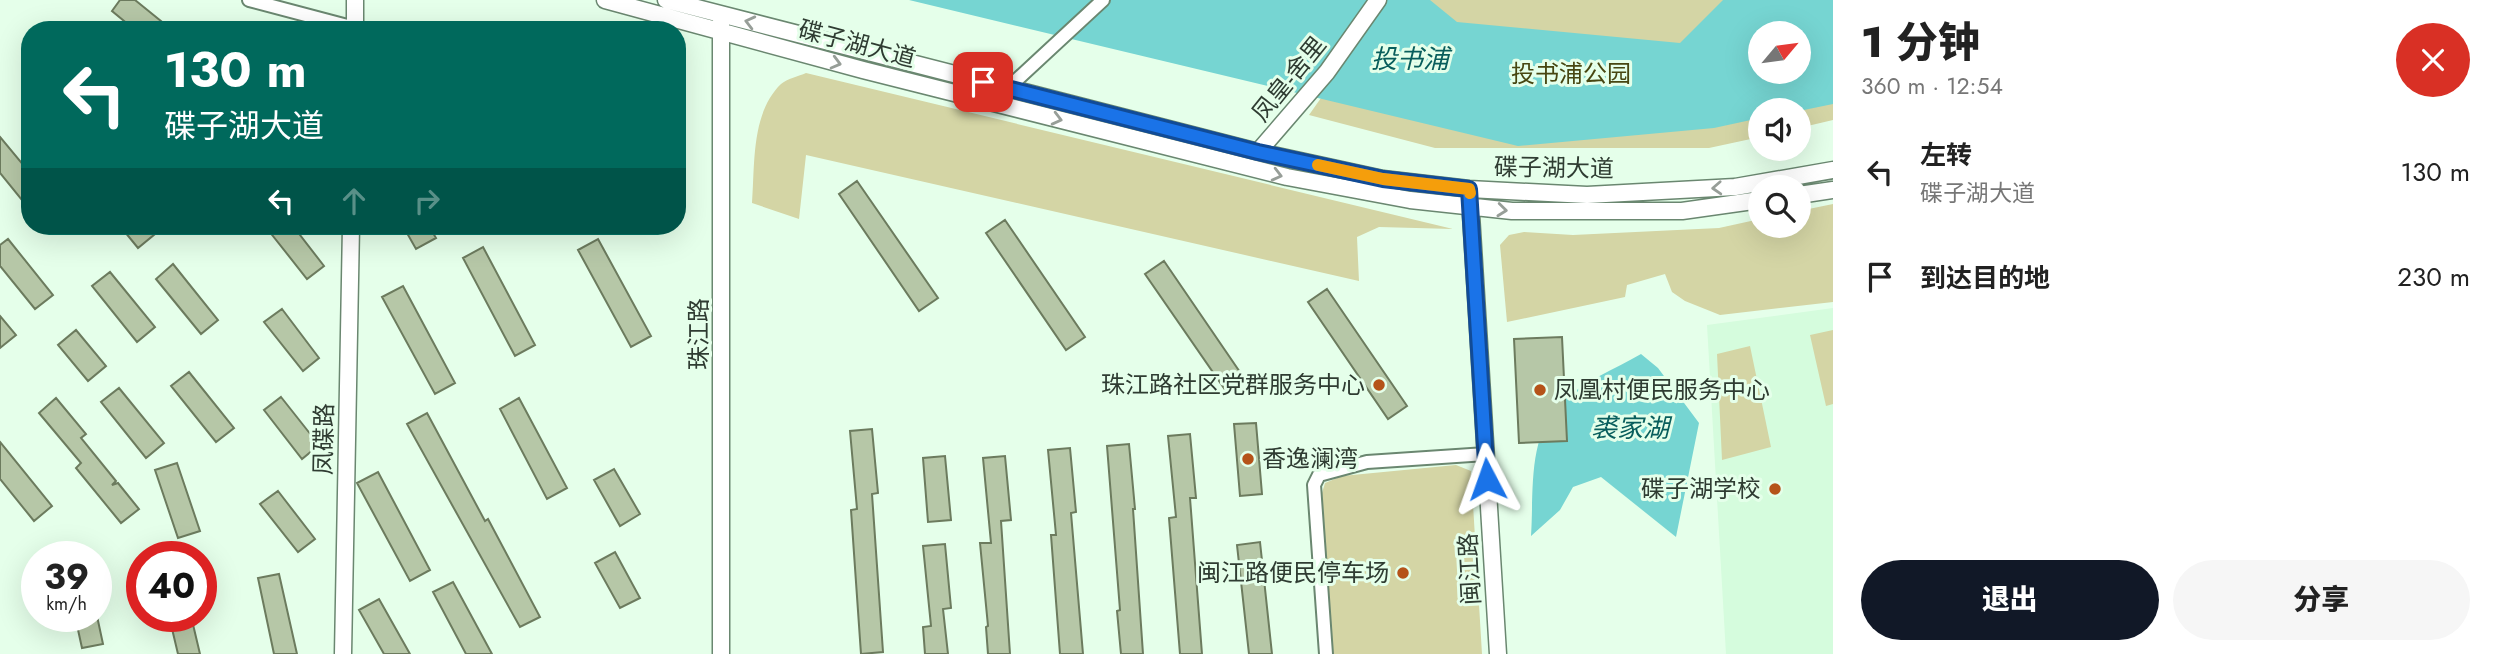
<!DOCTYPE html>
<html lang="zh">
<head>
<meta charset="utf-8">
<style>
	body { margin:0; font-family:Jost,"Noto Sans SC",sans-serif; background:#f6f6f6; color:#222; height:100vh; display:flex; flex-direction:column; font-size:26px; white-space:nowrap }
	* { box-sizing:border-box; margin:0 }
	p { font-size:23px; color:#767676 }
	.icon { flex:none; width:38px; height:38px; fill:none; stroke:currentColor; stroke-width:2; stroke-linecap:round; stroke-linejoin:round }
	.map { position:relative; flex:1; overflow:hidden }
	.side { display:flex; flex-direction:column; background:#fff; width:665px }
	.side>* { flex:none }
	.banner { position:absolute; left:21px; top:21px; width:665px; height:214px; border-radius:28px; box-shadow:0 7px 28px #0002; background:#00695c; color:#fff; overflow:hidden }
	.needle { width:46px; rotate:61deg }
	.tools { position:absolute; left:1748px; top:21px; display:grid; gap:14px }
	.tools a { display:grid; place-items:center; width:63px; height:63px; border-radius:50%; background:#fff; box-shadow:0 7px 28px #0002; font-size:35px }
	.speed { position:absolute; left:21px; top:541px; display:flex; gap:14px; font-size:35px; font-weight:700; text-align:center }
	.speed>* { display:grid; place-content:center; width:91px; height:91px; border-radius:50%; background:#fff; box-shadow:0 7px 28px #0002; line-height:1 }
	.speed small { font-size:18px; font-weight:400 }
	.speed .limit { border:10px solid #d22; background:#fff; color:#111 }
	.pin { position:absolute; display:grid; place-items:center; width:60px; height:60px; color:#fff; margin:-30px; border-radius:14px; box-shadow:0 4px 10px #0006 }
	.me { position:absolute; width:77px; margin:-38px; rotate:356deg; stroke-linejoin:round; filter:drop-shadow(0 0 5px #0008) }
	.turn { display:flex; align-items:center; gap:24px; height:147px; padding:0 28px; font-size:32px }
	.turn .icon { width:91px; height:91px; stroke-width:2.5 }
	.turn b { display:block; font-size:49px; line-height:60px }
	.lanes { display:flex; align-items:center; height:66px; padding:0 28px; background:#0003; justify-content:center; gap:35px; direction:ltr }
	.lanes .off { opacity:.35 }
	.round { display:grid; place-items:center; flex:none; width:74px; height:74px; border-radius:37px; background:#f6f6f6 }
	.head { display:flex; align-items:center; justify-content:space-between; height:119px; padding:0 28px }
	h1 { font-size:42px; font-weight:800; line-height:52px }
	.button { display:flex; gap:14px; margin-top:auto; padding:14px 28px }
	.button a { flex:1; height:80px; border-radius:42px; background:#111827; color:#fff; font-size:28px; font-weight:800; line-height:80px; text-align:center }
	.button a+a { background:#f6f6f6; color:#222 }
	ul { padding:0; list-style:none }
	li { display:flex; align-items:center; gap:21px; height:105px; padding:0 28px }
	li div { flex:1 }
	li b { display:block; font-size:26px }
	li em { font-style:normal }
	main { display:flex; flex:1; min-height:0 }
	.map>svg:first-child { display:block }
	.built { fill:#d5fcdd }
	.green { fill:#d4d5a5; fill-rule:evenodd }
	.water { fill:#76d5d2; fill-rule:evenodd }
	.building { fill:#b6c7a7; stroke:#6c7b5e; stroke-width:2 }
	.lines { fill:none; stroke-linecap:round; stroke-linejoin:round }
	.street-casing { stroke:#6a8770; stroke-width:16 }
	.secondary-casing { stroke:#6a8770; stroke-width:19 }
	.street { stroke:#fff; stroke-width:12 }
	.secondary { stroke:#fff; stroke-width:16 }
	.oneway { stroke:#979e98 }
	.route-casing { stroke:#114b97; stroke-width:18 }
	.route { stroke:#1a73e8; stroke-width:12 }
	.slow { stroke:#f59e0b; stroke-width:12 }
	.poi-dot { fill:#b55319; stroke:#e5ffea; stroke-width:2.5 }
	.labels { text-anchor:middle; stroke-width:6; stroke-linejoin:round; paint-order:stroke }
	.street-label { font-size:24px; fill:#2f3c32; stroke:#e5ffea }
	.park-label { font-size:24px; fill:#474611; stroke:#e5ffea }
	.poi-label { font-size:24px; fill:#2f3c32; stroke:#e5ffea; text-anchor:end }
	.water-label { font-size:26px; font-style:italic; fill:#085e5c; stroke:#e5ffea }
</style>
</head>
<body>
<main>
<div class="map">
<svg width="1833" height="654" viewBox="0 0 1833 654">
	<rect width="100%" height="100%" fill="#e5ffea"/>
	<path class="built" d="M1833,308V654H1726L1707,325Z"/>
	<path class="green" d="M1390,0H1833V120L1799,128V110H1760V137L1709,148H1435L1309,115ZM1760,33H1799V72H1760Z
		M806,73L1453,229L1379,227L1357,237L1359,281L806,155L799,219L752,203C755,164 751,113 781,84C787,79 799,76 806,73Z
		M1833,204V302L1720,315L1685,301L1672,292L1665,274L1627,285L1625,297L1507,322L1500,245L1509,235L1524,232L1573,235L1719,228L1760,219V226H1799V211Z
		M1833,330V404L1826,406L1810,335Z
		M1750,346L1771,447L1722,460L1717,354Z
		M1456,465L1471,471L1482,654H1333L1322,493L1325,483L1342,476Z"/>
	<path class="water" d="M909,0H1430L1457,22L1680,43L1723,0H1833V104L1799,111L1760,110V118L1714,128L1518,146ZM1760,33H1799V72H1760Z
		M1641,354L1658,368L1699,423L1676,537L1601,477L1573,487L1560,510L1531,536C1534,492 1527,434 1562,402C1584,381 1615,369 1641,354Z"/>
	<path class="building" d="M120,0H135L172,30H135L112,11Z
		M0,137L30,173V210L0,173Z
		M857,181L938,298L919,311L839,194Z
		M1005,220L1085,337L1066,350L986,233Z
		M120,226H149L155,234L138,248Z
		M276,226H293L324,266L307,279L269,231Z
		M403,226H429L436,238L416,249Z
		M8,239L53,295L35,309L0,266V245Z
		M598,239L651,336L631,347L578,250Z
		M483,247L535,345L515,356L463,258Z
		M1164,261L1244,378L1226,391L1145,274Z
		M173,264L218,320L201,334L156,279Z
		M110,272L155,327L137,342L92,286Z
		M403,286L455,383L435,394L382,297Z
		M1327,289L1407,406L1388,419L1308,302Z
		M282,309L319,358L303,371L264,322Z
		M0,316L16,335L0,348Z
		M76,330L106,366L88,381L58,345Z
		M1562,337L1567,441L1519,443L1514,339Z
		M189,372L234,428L216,442L171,386Z
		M119,388L164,443L146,458L101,402Z
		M281,397L319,445L302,459L264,410Z
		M56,398L86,434L81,438L116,481L112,485L118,483L139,509L121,523L76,468L81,463L39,413Z
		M519,398L567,488L547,499L500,409Z
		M427,413L485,521L488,519L540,617L520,627L407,424Z
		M1256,423L1262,494L1240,496L1234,424Z
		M872,429L878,493L872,494L883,652L861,654L851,510L857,509L850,431Z
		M1190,434L1196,498H1190L1202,654H1180L1169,518L1176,517L1168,436Z
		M0,442L52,506L34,521L0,479Z
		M1129,444L1135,509H1133L1143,654H1121L1117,611L1120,610L1107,446Z
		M1070,448L1076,512L1071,513L1083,654H1060L1051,535H1056L1048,450Z
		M945,456L951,520L928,522L923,458Z
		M1005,456L1011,520L1001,521L1010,654H988L986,627L988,626L980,543H991L983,458Z
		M177,463L200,531L178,538L155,470Z
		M614,469L640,514L620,526L594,480Z
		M378,472L430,570L410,581L357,483Z
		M278,491L315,539L298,552L260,504Z
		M1260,542L1272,654H1249L1237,545Z
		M945,544L951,608L943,609L948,654H925L923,627L931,626L923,546Z
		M615,552L640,598L620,608L595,563Z
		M279,574L297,654H274L258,578Z
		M453,582L492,654H466L433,592Z
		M379,599L410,654H384L359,610Z
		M75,616H97L103,644L82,648Z
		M169,616H191L200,654H178Z"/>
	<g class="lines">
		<defs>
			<path id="street" d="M249,0L355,28
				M1008,88L1103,0
				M1326,654L1314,485L1319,475L1367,462L1486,454"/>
			<path id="secondary" d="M605,0L863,70L1287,177L1410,200L1512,211H1682L1760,200
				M666,0L1258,152L1383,179L1469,189L1587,195L1735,187L1833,170
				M721,21V654
				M355,30V0
				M1258,152L1327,72L1378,0
				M1799,195L1833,190
				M1470,198L1498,654
				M343,654L351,226"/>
		</defs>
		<use href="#street" class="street-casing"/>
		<use href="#secondary" class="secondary-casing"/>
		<use href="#street" class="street"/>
		<use href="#secondary" class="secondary"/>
	</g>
	<defs><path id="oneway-chevron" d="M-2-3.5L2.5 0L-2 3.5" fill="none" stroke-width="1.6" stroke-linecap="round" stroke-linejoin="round" transform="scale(1.75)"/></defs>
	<g class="oneway">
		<use href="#oneway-chevron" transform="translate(750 22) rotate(-166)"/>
		<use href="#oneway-chevron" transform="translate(836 63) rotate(15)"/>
		<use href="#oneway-chevron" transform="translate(1057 119) rotate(14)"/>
		<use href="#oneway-chevron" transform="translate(1277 175) rotate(14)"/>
		<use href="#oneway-chevron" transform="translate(1717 188) rotate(177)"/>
		<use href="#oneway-chevron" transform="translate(1502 210) rotate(6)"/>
	</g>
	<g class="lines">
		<defs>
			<path id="route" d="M983,82L1258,152L1383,179L1469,189L1487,479"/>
		</defs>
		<use href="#route" class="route-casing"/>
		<use href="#route" class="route"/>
		<path class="slow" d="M1318,165L1383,179L1469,189L1470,193"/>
	</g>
	<g class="poi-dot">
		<circle cx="1379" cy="385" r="7"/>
		<circle cx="1540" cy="390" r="7"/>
		<circle cx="1248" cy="459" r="7"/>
		<circle cx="1775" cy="489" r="7"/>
		<circle cx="1403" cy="573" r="7"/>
	</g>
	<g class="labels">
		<g class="street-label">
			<text transform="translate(857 44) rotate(15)" y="8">碟子湖大道</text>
			<text transform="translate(1289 79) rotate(-51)" y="8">凤皇-舍里</text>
			<text transform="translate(1554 168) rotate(1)" y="8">碟子湖大道</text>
			<text transform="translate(699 334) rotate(-90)" y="8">珠江路</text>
			<text transform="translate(324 439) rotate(-89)" y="8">凤碟路</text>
			<text transform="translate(1470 569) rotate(-93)" y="8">闽江路</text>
		</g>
		<g class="park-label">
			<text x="1571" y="82">投书浦公园</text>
		</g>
		<g class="poi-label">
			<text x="1365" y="393">珠江路社区党群服务中心</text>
			<text x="1554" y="398" text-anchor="start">凤凰村便民服务中心</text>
			<text x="1262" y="467" text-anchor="start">香逸澜湾</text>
			<text x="1761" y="497">碟子湖学校</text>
			<text x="1389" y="581">闽江路便民停车场</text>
		</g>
		<g class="water-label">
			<text x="1410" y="68">投书浦</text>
			<text x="1630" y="437">裘家湖</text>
		</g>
	</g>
</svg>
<div class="tools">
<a><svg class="needle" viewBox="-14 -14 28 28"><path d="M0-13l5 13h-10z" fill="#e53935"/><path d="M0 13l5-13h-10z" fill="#767676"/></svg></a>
<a><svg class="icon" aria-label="sound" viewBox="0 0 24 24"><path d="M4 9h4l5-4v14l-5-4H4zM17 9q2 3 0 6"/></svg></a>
<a><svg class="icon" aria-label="search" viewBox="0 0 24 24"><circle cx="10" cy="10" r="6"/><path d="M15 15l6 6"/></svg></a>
</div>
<div class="speed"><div>39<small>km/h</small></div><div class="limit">40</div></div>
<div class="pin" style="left:983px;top:82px;background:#d93025"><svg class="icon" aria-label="arrive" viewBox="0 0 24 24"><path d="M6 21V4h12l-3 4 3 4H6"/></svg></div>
<svg class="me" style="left:1487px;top:479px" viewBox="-20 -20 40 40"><path d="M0-17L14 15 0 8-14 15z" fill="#1a73e8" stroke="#fff" stroke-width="4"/></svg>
<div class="banner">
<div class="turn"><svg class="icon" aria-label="left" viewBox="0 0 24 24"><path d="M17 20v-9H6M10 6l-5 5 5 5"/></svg><div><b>130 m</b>碟子湖大道</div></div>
<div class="lanes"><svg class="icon" aria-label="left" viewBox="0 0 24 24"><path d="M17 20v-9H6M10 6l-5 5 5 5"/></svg><svg class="icon off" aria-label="ahead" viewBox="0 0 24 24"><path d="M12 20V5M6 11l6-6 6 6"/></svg><svg class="icon off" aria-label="right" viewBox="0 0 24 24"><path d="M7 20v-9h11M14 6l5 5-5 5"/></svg></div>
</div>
</div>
<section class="side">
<div class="head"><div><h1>1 分钟</h1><p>360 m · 12:54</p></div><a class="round" style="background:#d93025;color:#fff"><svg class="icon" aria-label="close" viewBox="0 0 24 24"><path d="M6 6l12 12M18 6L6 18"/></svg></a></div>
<ul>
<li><svg class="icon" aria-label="left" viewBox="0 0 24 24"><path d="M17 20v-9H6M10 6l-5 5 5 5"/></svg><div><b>左转</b><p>碟子湖大道</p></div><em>130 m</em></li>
<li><svg class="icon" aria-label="arrive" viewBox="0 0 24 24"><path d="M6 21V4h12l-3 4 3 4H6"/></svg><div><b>到达目的地</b></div><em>230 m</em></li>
</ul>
<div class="button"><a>退出</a><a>分享</a></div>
</section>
</main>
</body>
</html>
